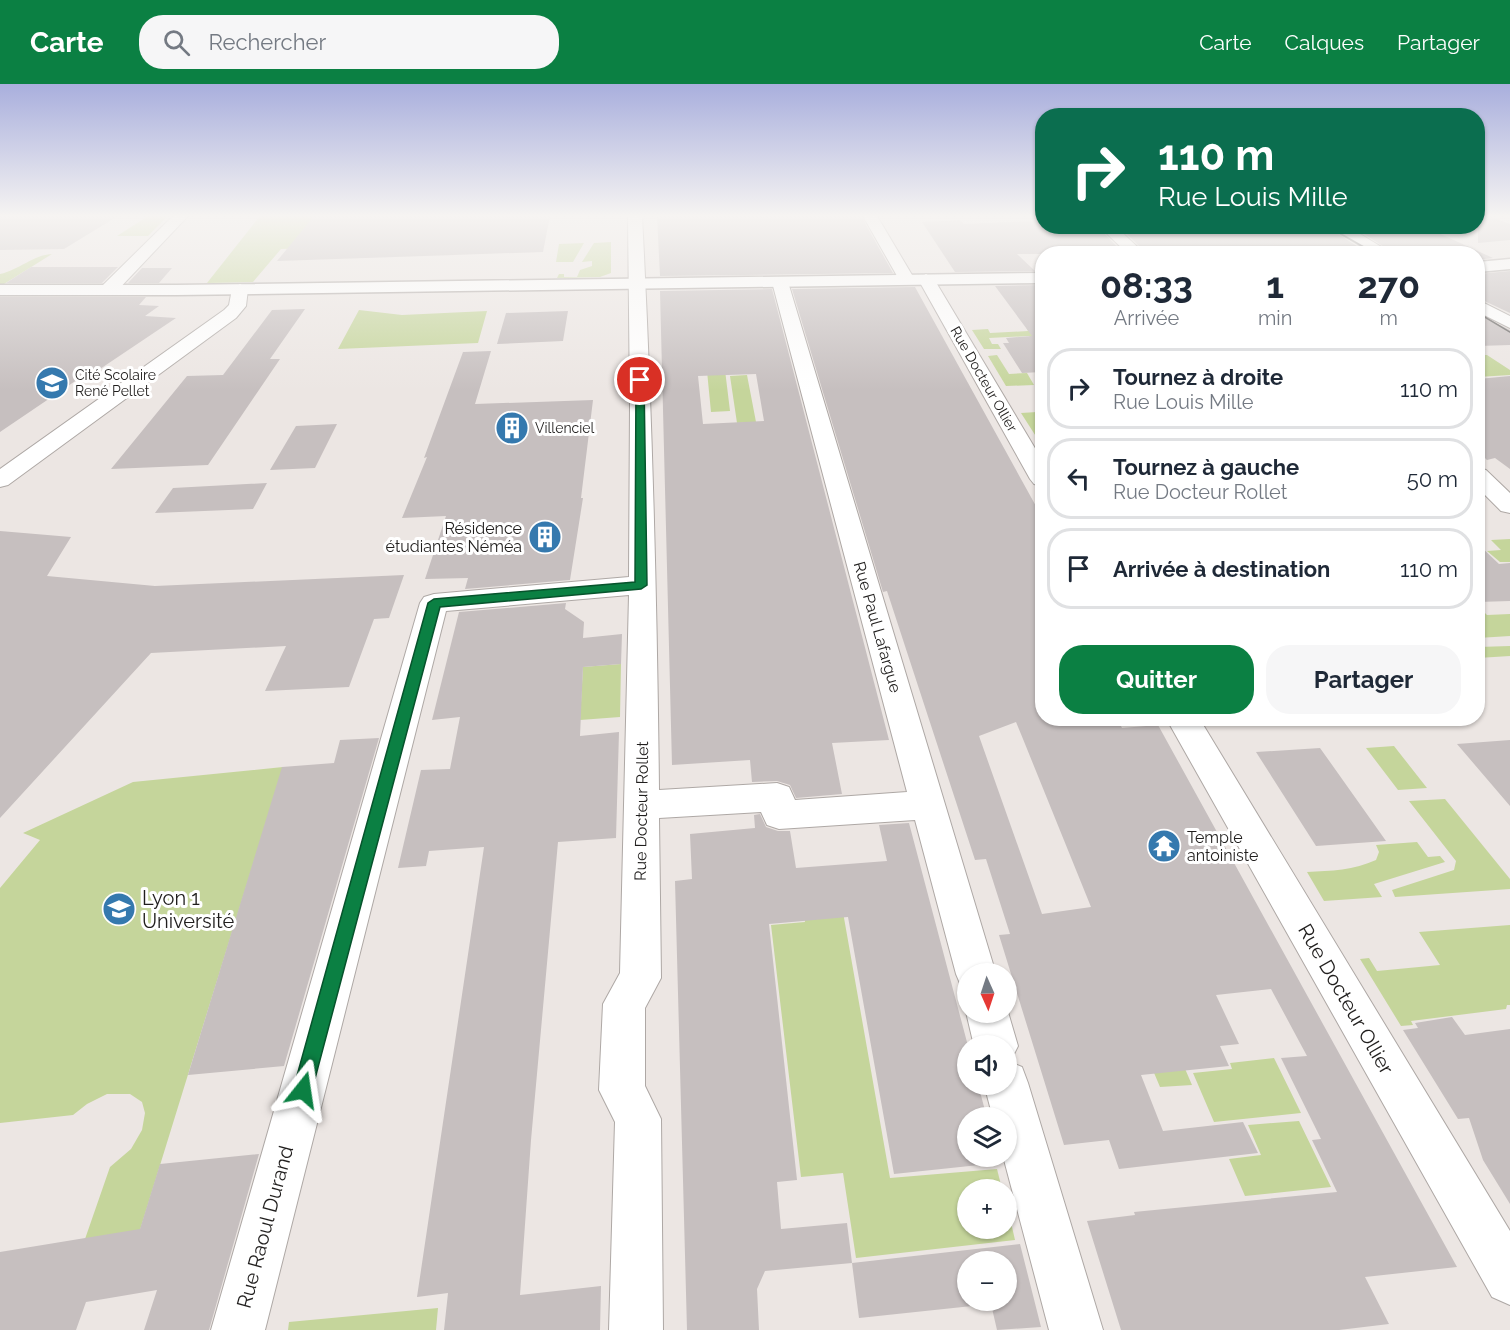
<!DOCTYPE html>
<html lang="fr">
<head>
<meta charset="utf-8">
<style>
	body { margin:0; font-family:Raleway,sans-serif; background:#f6f6f7; color:#1f2937; height:100vh; display:flex; flex-direction:column; font-size:22px; white-space:nowrap }
	* { box-sizing:border-box; margin:0 }
	p { font-size:20px; color:#747a83 }
	.icon { flex:none; width:33px; height:33px; fill:none; stroke:currentColor; stroke-width:2; stroke-linecap:round; stroke-linejoin:round }
	.map { position:relative; flex:1; overflow:hidden }
	.side { position:absolute; left:1035px; top:162px; width:450px; height:480px; display:flex; flex-direction:column; background:#fff; border-radius:24px; box-shadow:0 2px 4px #0004 }
	.side>* { flex:none }
	.guide { position:absolute; left:1035px; top:24px; width:450px; height:126px; border-radius:24px; box-shadow:0 2px 4px #0004; background:#0b6e4f; color:#fff; overflow:hidden }
	.needle { width:39px; rotate:177deg }
	.fabs { position:absolute; left:957px; top:879px; display:grid; gap:12px }
	.fabs a { display:grid; place-items:center; width:60px; height:60px; border-radius:50%; background:#fff; box-shadow:0 2px 4px #0004; font-size:30px }
	.pin { position:absolute; display:grid; place-items:center; width:51px; height:51px; color:#fff; margin:-26px; border:3px solid #fff; border-radius:50%; box-shadow:0 2px 6px #0007 }
	.me { position:absolute; width:66px; margin:-33px; rotate:15deg; stroke-linejoin:round; filter:drop-shadow(0 0 4px #0008) }
	.turn { display:flex; align-items:center; gap:21px; height:126px; padding:0 24px; font-size:27px }
	.turn .icon { width:78px; height:78px; stroke-width:2.5 }
	.turn b { display:block; font-size:42px; line-height:51px }
	.eta { display:flex; justify-content:space-evenly; align-items:center; height:102px; text-align:center }
	.eta b { font-size:36px; font-weight:700; line-height:42px }
	.primary-button { display:flex; gap:12px; margin-top:auto; padding:12px 24px }
	.primary-button a { flex:1; height:69px; border-radius:24px; background:#0b8043; color:#fff; font-size:24px; font-weight:700; line-height:69px; text-align:center }
	.primary-button a+a { background:#f6f6f7; color:#1f2937 }
	ul { padding:0; list-style:none }
	li { display:flex; align-items:center; gap:18px; height:81px; margin:0 12px 9px; padding:0 12px; border:3px solid #e0e1e3; border-radius:24px }
	li div { flex:1 }
	li b { display:block; font-size:22px }
	li em { font-style:normal }
	header { display:flex; align-items:center; gap:36px; box-sizing:border-box; height:84px; padding:0 30px; background:#0b8043; color:#fff }
	header strong { font-size:28px }
	nav { display:flex; gap:33px; margin-inline-start:auto; font-size:21px }
	.search { width:420px; height:54px; background:#f6f6f7; display:flex; align-items:center; gap:15px; box-sizing:border-box; padding:0 21px; border-radius:24px; color:#747a83; font-size:22px }
	.map>svg:first-child { display:block }
	.green { fill:#c5d59b }
	.building { fill:#c6bfbf; fill-rule:evenodd }
	.lines { fill:none; stroke-linecap:round; stroke-linejoin:round }
	.minor-casing { stroke:#aea8a5; stroke-width:2 }
	.major-casing { stroke:#aea8a5; stroke-width:3 }
	.minor { fill:#fff; fill-rule:evenodd }
	.major { fill:#fff; fill-rule:evenodd }
	.tram { stroke:#666361; stroke-width:1.5 }
	.route { fill:#0b8043; stroke:#07532c; stroke-width:1.5 }
	.labels { text-anchor:middle; stroke-width:6; stroke-linejoin:round; paint-order:stroke }
	.far-poi-label { font-size:14px; fill:#201e1d; stroke:#fff; text-anchor:start }
	.far-street-label { font-size:14px; fill:#201e1d; stroke:#fff }
	.poi-label { font-size:16px; fill:#201e1d; stroke:#fff; text-anchor:end }
	.street-label { font-size:16px; fill:#201e1d; stroke:#fff }
	.near-poi-label { font-size:20px; fill:#201e1d; stroke:#fff; text-anchor:start }
	.near-street-label { font-size:20px; fill:#201e1d; stroke:#fff }
</style>
</head>
<body>
<header>
<strong>Carte</strong>
<div class="search"><svg class="icon" aria-label="search" viewBox="0 0 24 24"><circle cx="10" cy="10" r="6"/><path d="M15 15l6 6"/></svg>Rechercher</div>
<nav><a>Carte</a><a>Calques</a><a>Partager</a></nav>
</header>
<div class="map">
<svg width="1510" height="1246" viewBox="0 0 1510 1246">
	<rect width="100%" height="100%" fill="#ece6e3"/>
	<path class="green" d="M148,132H168L148,152H117Z
		M260,132H519L512,157L281,165L253,198L207,199Z
		M611,158V189L600,193L557,194L559,190H564V193H577L580,186L592,182V177L582,178L594,159Z
		M584,159L573,178H556L559,160Z
		M52,170L4,200H0V190C19,186 33,171 52,170Z
		M359,226L402,231L487,227L478,259L338,265Z
		M1042,242V257L1032,255L1029,252L989,254L992,260H998L1001,265H984L972,246L988,245L990,249L1028,247L1026,243Z
		M997,271L1009,290L1027,289L1034,301L1006,302L988,272Z
		M1478,271H1487L1510,286V291L1478,293Z
		M725,286L730,327L711,328L707,287Z
		M747,291L756,338L737,339L730,292Z
		M1037,322H1042V354H1037L1021,329L1037,328Z
		M1510,455V478H1500L1487,467L1501,466L1491,456Z
		M1478,522L1487,531L1510,530V552L1478,554Z
		M1510,562V572L1478,574V563Z
		M621,580L620,633L580,636L583,583Z
		M1394,662L1427,704L1398,706L1366,664Z
		M283,683L140,1146L85,1155L110,1083L131,1065L142,1046L145,1029L142,1018L130,1010H107L87,1020L73,1031L0,1039V804L40,756L23,749L133,698Z
		M1445,715L1510,795V805L1395,813L1392,806L1454,786L1456,777L1409,717Z
		M1417,758L1428,773L1440,772L1445,778L1374,800L1382,813L1324,817L1307,788C1331,787 1354,786 1376,776L1379,768L1376,761Z
		M835,783L890,1094L997,1085L1002,1105L968,1106V1144H1006L1007,1121L1015,1156L856,1174L843,1089L801,1093L771,841L805,838L798,786Z
		M1510,841V921H1507L1506,925L1411,937L1413,941L1401,942L1360,875L1369,874L1377,887L1440,881L1419,848Z
		M1159,924L1192,1001L1160,1003L1128,927Z
		M1274,974L1301,1029L1214,1038L1193,989L1232,985L1230,979Z
		M1299,1037L1331,1103L1245,1112L1229,1075L1261,1071L1248,1041Z
		M438,1224L436,1246H288L289,1238Z"/>
	<path class="building" d="M0,132H118L64,165L0,166Z
		M314,132H550L543,168L277,177Z
		M657,132H861L893,189L660,192Z
		M1478,132H1490L1510,140V156L1478,159Z
		M960,136L964,140L1039,137L1042,142H1097L1124,170H1017L1035,187L955,188L922,138Z
		M1119,142H1326L1369,170H1330L1326,167L1147,170Z
		M1352,142H1423L1493,174L1478,176V170H1395Z
		M31,183H118L102,199H6Z
		M142,184H172L159,199H128Z
		M1510,187V229L1478,214V190Z
		M1042,201V288L1022,289L1003,259H1009L1006,254L1032,252L995,202Z
		M915,203L1042,433V634H1073L1074,637L1117,634L1122,644L1158,641L1457,1183L1365,1193L1389,1240L1339,1246H1121L1087,1137L1135,1131L1134,1128L1337,1108L1312,1056L1321,1055L1281,974L1307,972L1271,905L1216,911L1239,960L1220,962L1229,982L1141,991L1163,1047L1243,1038L1258,1069L1119,1085L1109,1056L1064,1061L999,851L1010,850L986,775L975,776L887,507L883,508L792,205ZM1016,638L1023,655L1091,823L1042,830L979,652Z
		M772,205L889,656L832,659L842,710L796,714L790,701L777,697L752,698L750,676L672,681L660,207ZM756,290L764,337L703,340L698,292Z
		M0,213H146L139,221L159,222L145,232L176,234L100,285H93L0,348Z
		M305,225L270,275H280L208,381L111,385L187,292L223,291L272,226Z
		M568,227L563,257L497,260L506,229Z
		M1478,230L1510,246V261L1478,262Z
		M491,267L475,320L593,316L581,414H583L570,496L465,505L468,494L425,495L446,432L402,434L427,373L424,374L463,268Z
		M1510,292V385L1495,374L1487,376L1478,367V295Z
		M337,340L315,384L270,386L296,342Z
		M267,399L253,425L155,429L173,404Z
		M0,447L71,453L47,492L155,502L404,491L389,534L374,535L349,603L265,607L286,562L151,569L0,734Z
		M1478,460L1499,480L1510,479V517L1478,518Z
		M566,519L565,525L584,538L583,554L622,550L621,580L583,583L580,652L619,648L616,754L558,758L531,1056L520,1211L601,1202L600,1246H444L448,1209L417,1213L484,763L429,767L426,782L398,784L421,686L450,685L460,633L432,636L459,528Z
		M379,654L284,982L188,991L282,683L334,679L340,656Z
		M1510,656V722L1457,660Z
		M1320,664L1330,678L1386,757L1316,762L1256,668Z
		M760,730L766,743L778,747H790L796,784L887,777L879,741L909,739L968,962V1000H978L987,1034H968V1072H997L998,1079L894,1090L848,833L769,840L797,1096L777,1098L781,1145L847,1139L852,1179L765,1187L757,1205L759,1246H687L675,797L692,795L690,750L755,744L754,731Z
		M1452,933L1465,951L1510,945V1120L1483,1076L1469,1034L1458,1035L1403,946L1418,944L1415,939Z
		M259,1070L209,1246H144L157,1206L86,1218L76,1246H0V1168L140,1145L160,1080Z
		M1020,1160L1041,1243L997,1246L991,1220L859,1234L852,1179ZM968,1178H1006V1216H968Z"/>
	<g class="lines">
		<defs>
			<path id="minor" d="M173,132H188L114,210H102L100,206L102,202Z
				M628,132H642C652,323 657,514 659,706L777,699L789,703L795,716L907,708L772,198L780,193L788,198L996,890H968V906L962,904L956,890L915,736L779,745L767,741L761,728L659,734L661,894L645,924V1002L661,1035L663,1246H609L615,1038L599,1006L603,920L620,889L629,511L446,527L265,1246H211L420,519L424,513L434,510L629,493L630,322Z
				M863,132H877L915,196L913,199H901Z
				M1099,142H1115L1145,170H1128Z
				M1328,142H1347L1393,170H1374Z
				M926,190L934,195L1042,376V402L1034,400L1030,395L918,195Z
				M240,200L248,205L246,222L236,234L8,401L0,403V385L224,226L229,221L232,205Z
				M1478,216L1510,232V244L1478,228Z
				M1478,384L1486,386L1510,409V429L1501,427L1478,404Z
				M1166,634H1199L1510,1147V1221L1492,1213Z
				M968,924V928H1006V924L1008,928L1018,962L1010,978L1022,983L1028,999L1103,1246H1049L1003,1072H1006V1034H993L984,1000H1006V962H974L966,928Z"/>
			<path id="major" d="M1510,175V185L1478,188V178Z
				M1042,189V199L176,211H0V201H176Z"/>
		</defs>
		<use href="#minor" class="minor-casing"/>
		<use href="#major" class="major-casing"/>
		<use href="#minor" class="minor"/>
		<use href="#major" class="major"/>
		<path class="tram" d="M1327,142L1376,170
			M1478,229L1510,248"/>
	</g>
	<linearGradient id="sky" x2="0" y2="1"><stop stop-color="#a9afdd"/><stop offset="0.43" stop-color="#f6f4f2"/><stop offset="1" stop-color="#f6f4f2" stop-opacity="0"/></linearGradient>
	<rect width="1510" height="307" fill="url(#sky)"/>
	<path class="route" d="M640,293L644,296L647,501L641,505L440,523L312,1006L310,1013L303,1016L296,1013L293,1006L428,519L434,515L635,498L636,296Z"/>
	<defs>
		<symbol id="school-disc" viewBox="-11 -11 22 22"><circle r="9.5" fill="#3579ae" stroke="#fff"/><path d="M0-5L7-2L0 1L-7-2ZM-4 1L0 2.5L4 1V4Q0 6-4 4Z" fill="#fff"/></symbol>
		<symbol id="building-disc" viewBox="-11 -11 22 22"><circle r="9.5" fill="#3579ae" stroke="#fff"/><path d="M-4-6H4V6H1V3H-1V6H-4ZM-2.5-4.3h1.7v1.8h-1.7ZM.8-4.3h1.7v1.8H.8ZM-2.5-1h1.7V.8h-1.7ZM.8-1h1.7V.8H.8Z" fill="#fff"/></symbol>
		<symbol id="temple-disc" viewBox="-11 -11 22 22"><circle r="9.5" fill="#3579ae" stroke="#fff"/><path d="M0-6L5-2H3V0L6.5 2.5H4V6H1.5V3h-3V6H-4V2.5H-6.5L-3 0V-2H-5Z" fill="#fff"/></symbol>
		<symbol id="university-disc" viewBox="-11 -11 22 22"><circle r="9.5" fill="#3579ae" stroke="#fff"/><path d="M0-5L7-2L0 1L-7-2ZM-4 1L0 2.5L4 1V4Q0 6-4 4Z" fill="#fff"/></symbol>
	</defs>
	<g fill-rule="evenodd">
		<use href="#school-disc" x="33" y="280" width="38" height="38"/>
		<use href="#building-disc" x="493" y="325" width="38" height="38"/>
		<use href="#building-disc" x="526" y="434" width="38" height="38"/>
		<use href="#temple-disc" x="1145" y="743" width="38" height="38"/>
		<use href="#university-disc" x="100" y="806" width="38" height="38"/>
	</g>
	<g class="labels">
		<g class="far-poi-label">
			<text x="75" y="296">Cité Scolaire<tspan x="75" dy="16">René Pellet</tspan></text>
			<text x="535" y="349">Villenciel</text>
		</g>
		<g class="far-street-label">
			<text transform="translate(984 295) rotate(60)" y="5">Rue Docteur Ollier</text>
		</g>
		<g class="poi-label">
			<text x="522" y="450">Résidence<tspan x="522" dy="18">étudiantes Néméa</tspan></text>
			<text x="1187" y="759" text-anchor="start">Temple<tspan x="1187" dy="18">antoiniste</tspan></text>
		</g>
		<g class="street-label">
			<text transform="translate(878 543) rotate(74)" y="6">Rue Paul Lafargue</text>
			<text transform="translate(641 727) rotate(-89)" y="6">Rue Docteur Rollet</text>
		</g>
		<g class="near-poi-label">
			<text x="142" y="821">Lyon 1<tspan x="142" dy="23">Université</tspan></text>
		</g>
		<g class="near-street-label">
			<text transform="translate(1346 915) rotate(60)" y="7">Rue Docteur Ollier</text>
			<text transform="translate(265 1143) rotate(-75)" y="7">Rue Raoul Durand</text>
		</g>
	</g>
</svg>
<div class="fabs">
<a><svg class="needle" viewBox="-14 -14 28 28"><path d="M0-13l5 13h-10z" fill="#e53935"/><path d="M0 13l5-13h-10z" fill="#747a83"/></svg></a>
<a><svg class="icon" aria-label="sound" viewBox="0 0 24 24"><path d="M4 9h4l5-4v14l-5-4H4zM17 9q2 3 0 6"/></svg></a>
<a><svg class="icon" aria-label="layers" viewBox="0 0 24 24"><path d="M12 4l9 5-9 5-9-5zM3 14l9 5 9-5"/></svg></a>
<a>+</a>
<a>−</a>
</div>
<div class="pin" style="left:640px;top:296px;background:#d93025"><svg class="icon" aria-label="arrive" viewBox="0 0 24 24"><path d="M6 21V4h12l-3 4 3 4H6"/></svg></div>
<svg class="me" style="left:303px;top:1006px" viewBox="-20 -20 40 40"><path d="M0-17L14 15 0 8-14 15z" fill="#0b8043" stroke="#fff" stroke-width="4"/></svg>
<div class="guide">
<div class="turn"><svg class="icon" aria-label="right" viewBox="0 0 24 24"><path d="M7 20v-9h11M14 6l5 5-5 5"/></svg><div><b>110 m</b>Rue Louis Mille</div></div>
</div>
<section class="side">
<div class="eta">
<div><b>08:33</b><p>Arrivée</p></div>
<div><b>1</b><p>min</p></div>
<div><b>270</b><p>m</p></div>
</div>
<ul>
<li><svg class="icon" aria-label="right" viewBox="0 0 24 24"><path d="M7 20v-9h11M14 6l5 5-5 5"/></svg><div><b>Tournez à droite</b><p>Rue Louis Mille</p></div><em>110 m</em></li>
<li><svg class="icon" aria-label="left" viewBox="0 0 24 24"><path d="M17 20v-9H6M10 6l-5 5 5 5"/></svg><div><b>Tournez à gauche</b><p>Rue Docteur Rollet</p></div><em>50 m</em></li>
<li><svg class="icon" aria-label="arrive" viewBox="0 0 24 24"><path d="M6 21V4h12l-3 4 3 4H6"/></svg><div><b>Arrivée à destination</b></div><em>110 m</em></li>
</ul>
<div class="primary-button"><a>Quitter</a><a>Partager</a></div>
</section>
</div>
</body>
</html>
